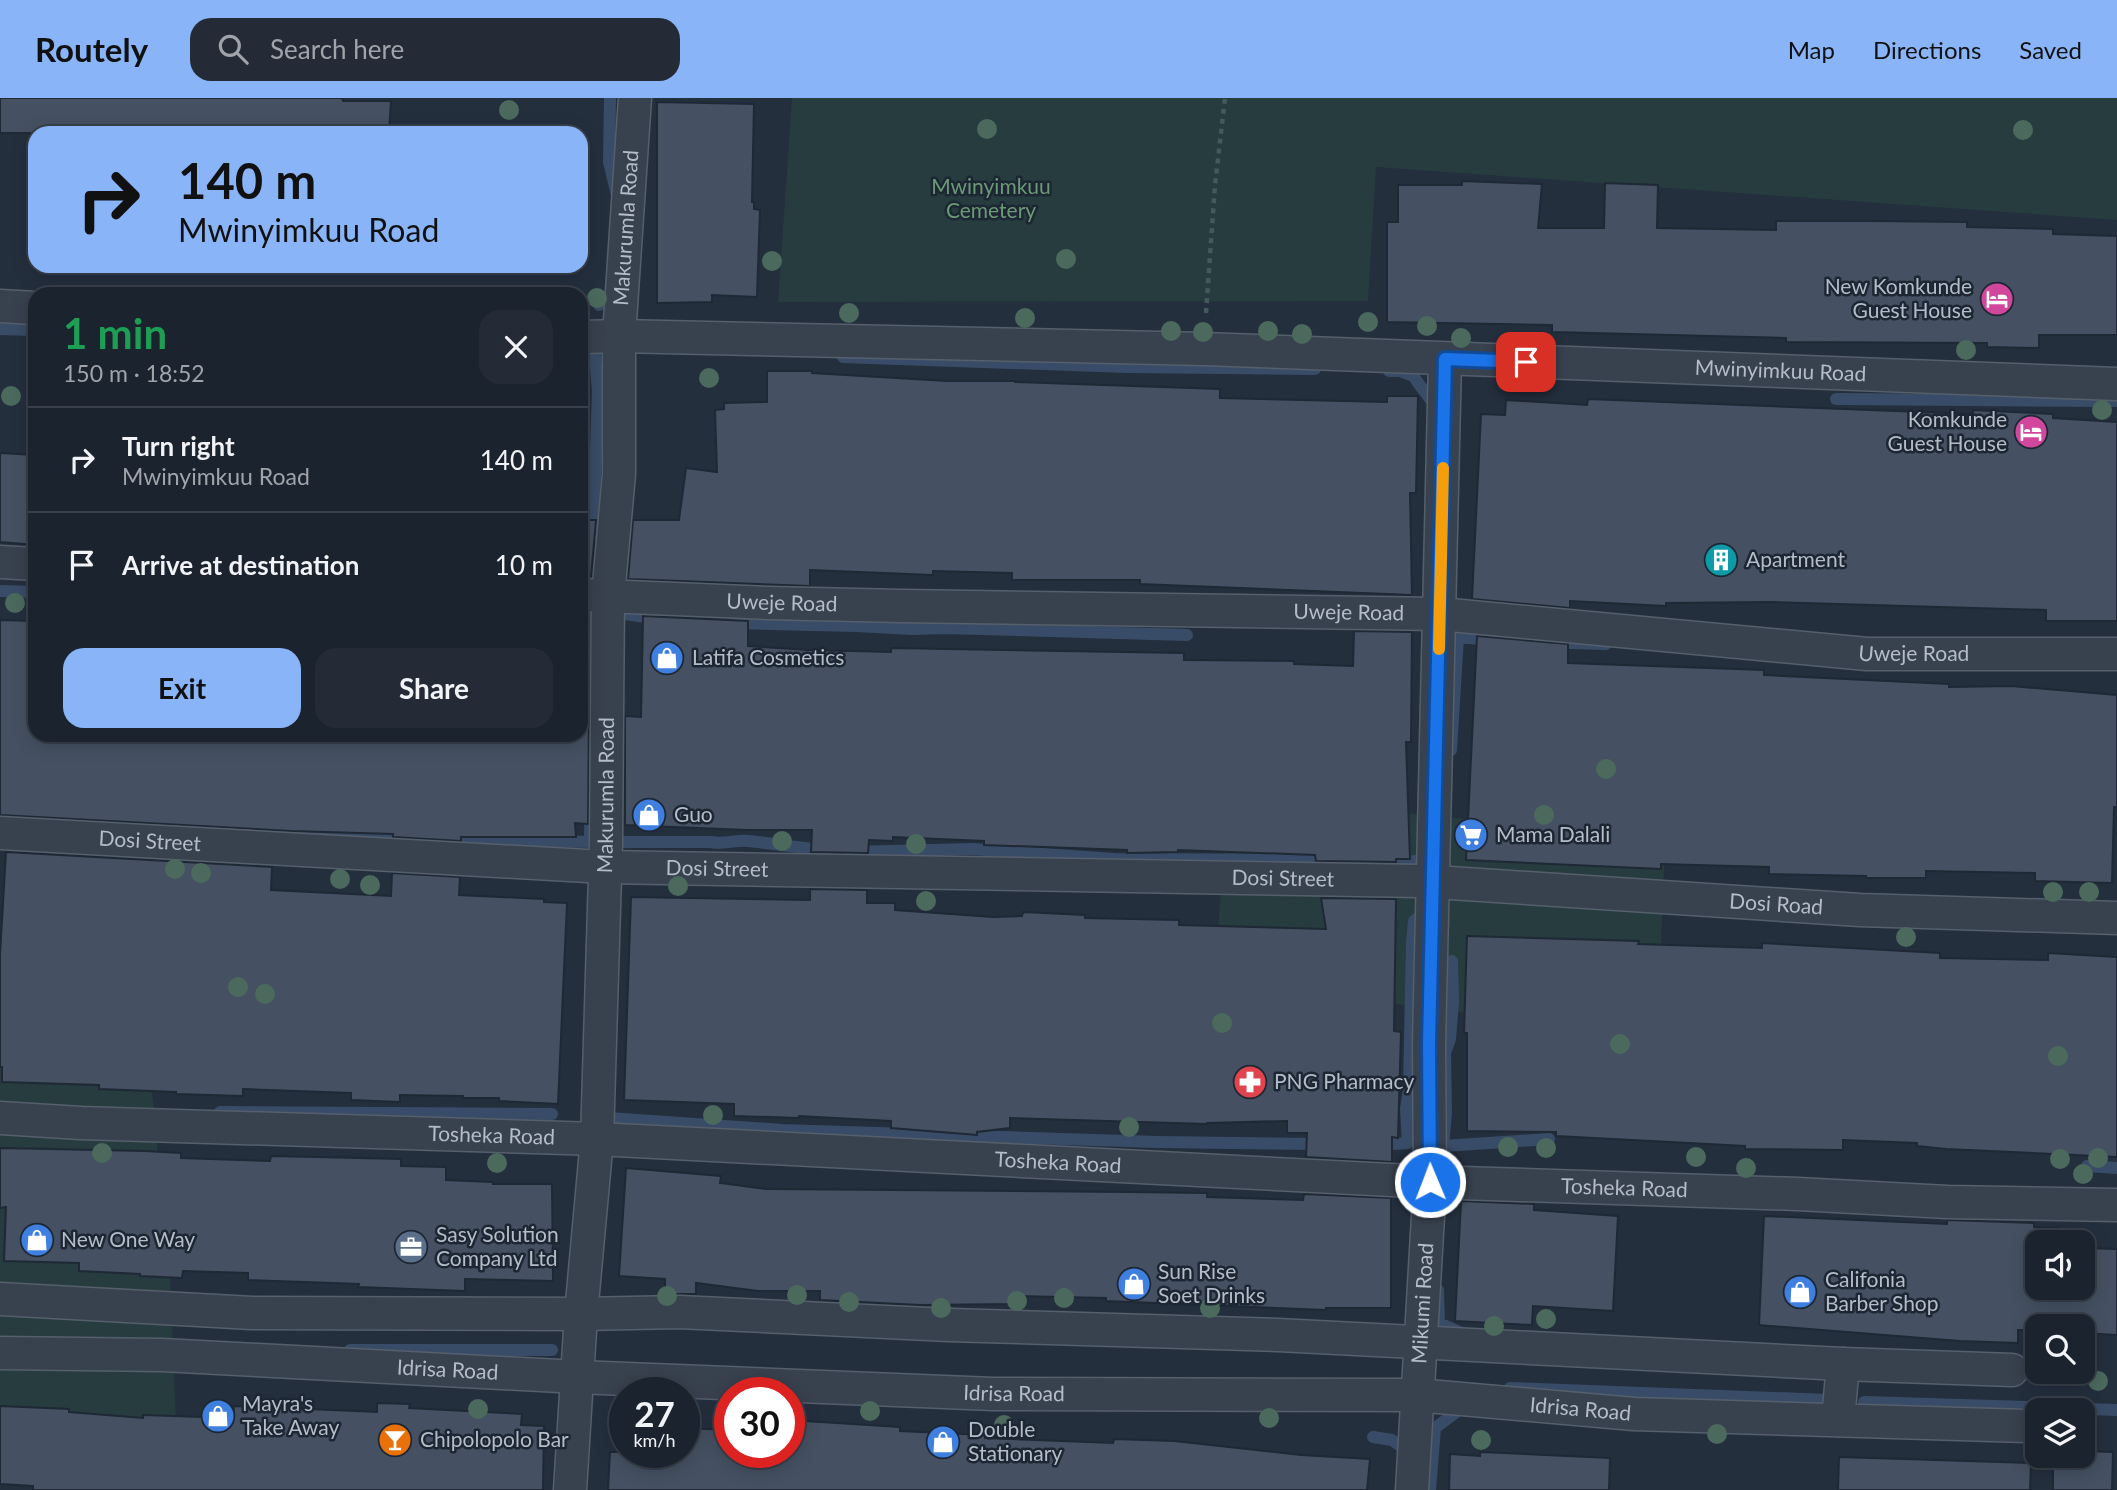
<!DOCTYPE html>
<html lang="en">
<head>
<meta charset="utf-8">
<style>
	body { margin:0; font-family:Lato,sans-serif; background:#242b36; color:#f1f3f6; height:100vh; display:flex; flex-direction:column; font-size:26px; white-space:nowrap }
	* { box-sizing:border-box; margin:0 }
	p { font-size:23px; color:#a0a4aa }
	.icon { flex:none; width:38px; height:38px; fill:none; stroke:currentColor; stroke-width:2; stroke-linecap:round; stroke-linejoin:round }
	.map { position:relative; flex:1; overflow:hidden }
	.details { position:absolute; left:28px; top:189px; width:560px; height:455px; display:flex; flex-direction:column; background:#1b232e; border-radius:21px; box-shadow:0 4px 18px #0003,0 0 0 2px #39404a }
	.details>* { flex:none }
	.top-card { position:absolute; left:28px; top:28px; width:560px; height:147px; border-radius:21px; box-shadow:0 4px 18px #0003,0 0 0 2px #39404a; background:#8ab4f8; color:#111; overflow:hidden }
	.fabs { position:absolute; left:2025px; top:1132px; display:grid; gap:14px }
	.fabs a { display:grid; place-items:center; width:70px; height:70px; border-radius:14px; background:#1b232e; box-shadow:0 4px 18px #0003,0 0 0 2px #39404a; font-size:35px }
	.speed { position:absolute; left:609px; top:1279px; display:flex; gap:14px; font-size:35px; font-weight:700; text-align:center }
	.speed>* { display:grid; place-content:center; width:91px; height:91px; border-radius:50%; background:#1b232e; box-shadow:0 4px 18px #0003,0 0 0 2px #39404a; line-height:1 }
	.speed small { font-size:18px; font-weight:400 }
	.speed .limit { border:10px solid #d22; background:#fff; color:#111 }
	.pin { position:absolute; display:grid; place-items:center; width:60px; height:60px; color:#fff; margin:-30px; border-radius:14px; box-shadow:0 4px 10px #0006 }
	.me { position:absolute; width:77px; margin:-38px; rotate:359deg; stroke-linejoin:round; filter:drop-shadow(0 0 5px #0008) }
	.turn { display:flex; align-items:center; gap:24px; height:147px; padding:0 35px; font-size:32px }
	.turn .icon { width:91px; height:91px; stroke-width:2.5 }
	.turn b { display:block; font-size:49px; line-height:60px }
	.round { display:grid; place-items:center; flex:none; width:74px; height:74px; border-radius:21px; background:#242b36 }
	.overview { display:flex; align-items:center; justify-content:space-between; height:119px; padding:0 35px }
	h1 { font-size:42px; font-weight:700; line-height:52px; color:#1e9e55 }
	.cta { display:flex; gap:14px; margin-top:auto; padding:14px 35px }
	.cta a { flex:1; height:80px; border-radius:21px; background:#8ab4f8; color:#111; font-size:28px; font-weight:700; line-height:80px; text-align:center }
	.cta a+a { background:#242b36; color:#f1f3f6 }
	ul { padding:0; list-style:none }
	li { display:flex; align-items:center; gap:21px; height:105px; padding:0 35px; border-top:2px solid #39404a }
	li div { flex:1 }
	li b { display:block; font-size:26px }
	li em { font-style:normal }
	header { display:flex; align-items:center; gap:42px; box-sizing:border-box; height:98px; padding:0 35px; background:#8ab4f8; color:#111 }
	header strong { font-size:33px }
	nav { display:flex; gap:38px; margin-inline-start:auto; font-size:24px }
	.search { width:490px; height:63px; background:#242b36; display:flex; align-items:center; gap:18px; box-sizing:border-box; padding:0 24px; border-radius:21px; color:#a0a4aa; font-size:26px }
	.map>svg:first-child { display:block }
	.green { fill:#263c3f }
	.lines { fill:none; stroke-linecap:round; stroke-linejoin:round }
	.stream { stroke:#394c67; stroke-width:12 }
	.building { fill:#455162; stroke:#1f2835; stroke-width:2 }
	.street-casing { stroke:#565f6c; stroke-width:35 }
	.path { stroke:#44595c; stroke-width:4.5; stroke-dasharray:5 5; stroke-linecap:butt }
	.street { stroke:#38414e; stroke-width:32 }
	.tree { fill:#4b6a5d }
	.route-casing { stroke:#114b97; stroke-width:18 }
	.route { stroke:#1a73e8; stroke-width:12 }
	.slow { stroke:#f59e0b; stroke-width:12 }
	.labels { text-anchor:middle; stroke-width:5; stroke-linejoin:round; paint-order:stroke }
	.park-label { font-size:21px; fill:#6b9a76; stroke:#1d2633 }
	.street-label { font-size:21px; fill:#b4bcc9; stroke:#1d2633 }
	.poi-label { font-size:21px; fill:#b4bcc9; stroke:#1d2633; text-anchor:start }
</style>
</head>
<body>
<header>
<strong>Routely</strong>
<div class="search"><svg class="icon" aria-label="search" viewBox="0 0 24 24"><circle cx="10" cy="10" r="6"/><path d="M15 15l6 6"/></svg>Search here</div>
<nav><a>Map</a><a>Directions</a><a>Saved</a></nav>
</header>
<div class="map">
<svg width="2117" height="1392" viewBox="0 0 2117 1392">
	<rect width="100%" height="100%" fill="#242f3e"/>
	<path class="green" d="M792,0H2117V122L1376,69L1368,203L778,204Z
		M1244,698L1665,742L1659,899L1553,925L1214,884L1228,699Z
		M0,945L149,969L157,1038L158,1120L170,1181L177,1348L0,1362Z"/>
	<g class="lines">
		<path class="stream" d="M610,0L609,64L617,97
			M599,207L614,192V188
			M0,231L35,232
			M587,246H594L598,293L593,437
			M843,259L1127,269L1315,271
			M1389,273H1400L1414,278C1420,291 1430,296 1435,310
			M1836,301L2117,303
			M0,493L35,494
			M581,514H584L593,554V566
			M625,516L659,521
			M733,525L856,528L912,531L946,530L1187,537
			M1537,544L1606,546
			M1451,652L1458,539L1491,542
			M59,725L87,723L114,728
			M139,728L171,727L424,742L600,744
			M590,744L591,661
			M614,744H711C727,747 736,741 749,743C775,746 800,750 826,752
			M851,754L972,751L1114,761L1299,762L1350,766L1416,763
			M1452,863L1453,903L1450,941L1445,955L1446,1015L1443,1048L1549,1041
			M220,1014L552,1016
			M608,1020L782,1032L1157,1044L1321,1046
			M1378,1047L1408,1045L1406,1011L1409,992L1412,844L1414,823L1427,813
			M2087,1068L2117,1070
			M1438,1192L1439,1225L1466,1237
			M350,1252H552
			M1510,1290L1828,1302
			M1864,1304L2117,1312
			M1373,1339L1392,1342L1403,1350V1360
			M1430,1392L1435,1330L1463,1309"/>
	</g>
	<path class="building" d="M0,0H342L343,3H391L389,35L283,33V35H0Z
		M657,4L754,6L752,104H754V111L760,112L757,199L712,197V204L657,205Z
		M1462,83L1542,86L1538,130H1604L1605,85L1658,87L1657,130L1776,132V123H1871L1967,124V129L2053,131V136L2117,138V237H2039V250L1987,249V245L1786,244V240L1552,234V227L1387,224V124H1398V87H1462Z
		M767,273H812V275L947,283H1015V284L1220,291V300L1387,304V298H1418L1416,395H1410L1412,497L1140,486V482H1012V475L933,473V477L810,472V488L628,481L633,422H679L686,370L717,374L715,312L724,311V305L767,304Z
		M1588,301L1973,316V312L2053,316V320L2117,324V523H2046V512L1770,504L1666,505V508L1570,503V510L1472,501L1481,316L1505,317L1506,302L1587,307Z
		M0,355L35,357V447L0,444Z
		M581,422H596L591,478H581Z
		M643,518L748,523V548L809,552L891,554V550L1184,555V562L1294,563V566L1353,568L1354,533L1412,534L1411,644H1406L1410,761H1396V764L1316,763L1315,757L1178,752V754L1127,755V752L984,747V743L893,739V743L869,742L868,755L811,754L812,732H747L625,727V618L641,619Z
		M0,522L35,523V637H581V617H589L588,726L575,725L576,739H461V743L393,739V736L291,733L0,717Z
		M1477,538L1568,546V565L1764,572V577L1949,586V589L2011,588L2117,597V709H2114L2112,785L2035,783V775L1926,773V780H1866V778L1769,776V769L1661,766V771L1466,762Z
		M6,754L272,769L271,792L391,798L392,775L460,779L459,797L544,801V804L567,805L558,1006L499,1003V1000H463V998L400,997V1004L351,1002V995L243,991V998L176,996V994L99,991V987L2,984V969H0V856Z
		M810,791L867,792V805H895V812L993,819L1022,818L1023,814L1085,817V820L1179,822V827L1326,831L1321,800L1396,801L1394,933L1401,934L1398,1040L1392,1039V1064L1306,1059L1307,1035H1287V1023L1207,1025V1026L1010,1020V1030L977,1034V1037L891,1030V1023L799,1018V1020L734,1018V1006L624,1002L631,799L810,802Z
		M1467,838L1639,843L1638,846L1762,850V845L1940,855V860L2048,862V855L2117,859V1059L1946,1051L1917,1048V1045L1843,1042V1052L1745,1051V1048L1556,1038V1034L1467,1033V935H1464Z
		M0,1050L145,1053L181,1055V1060L270,1063L271,1058L401,1061V1068L446,1069V1082L493,1084V1086H552L553,1183L465,1181V1193L358,1189L359,1186L248,1182V1175L183,1173L182,1180L140,1178V1176L79,1173V1165L4,1163L6,1109L0,1110Z
		M626,1070L721,1078L720,1085L766,1091L1128,1094L1207,1095V1099L1303,1102L1304,1096L1391,1100V1210H1326V1212L1106,1203V1200L1013,1198V1206L920,1207L820,1202V1193H758L696,1185V1196H665V1181L619,1178Z
		M1461,1103L1534,1106V1112L1618,1118L1613,1213L1533,1208L1532,1227L1455,1223Z
		M1764,1118L1947,1126V1122L2034,1125V1129L2060,1130V1144H2037V1190H2082V1150L2117,1151V1237L2082,1235V1228H2037V1232H2018V1245L1960,1243L1759,1227Z
		M377,1305L410,1306L409,1310L522,1316L521,1327L544,1328L543,1392H33V1388L0,1386V1308L69,1311V1314L143,1320V1317L233,1320L234,1308L377,1314Z
		M789,1322L900,1329V1333L985,1337V1340L1113,1345L1114,1341L1174,1343L1301,1357L1370,1361L1367,1392H608L610,1354H684V1330L730,1332V1354H789Z
		M2082,1353L2113,1354L2112,1392H2053V1358H2082Z
		M1480,1354L1610,1360L1609,1392H1449L1450,1356L1480,1358Z
		M1839,1359L2031,1365L2030,1392H1838Z"/>
	<g class="lines">
		<defs>
			<g id="street">
				<path d="M0,208L35,210"/>
				<path id="s1" d="M581,239L619,238L1204,251L2117,286"/>
				<path d="M0,464L35,466"/>
				<path id="s2" d="M581,497L768,505L901,508L1440,516L1867,556H2117"/>
				<path id="s3" d="M0,735L605,769L1420,783L1860,812L2117,820"/>
				<path id="s4" d="M0,1020L81,1025L597,1041L1430,1084L1798,1096L1947,1104L2117,1107"/>
				<path d="M0,1201L252,1215L581,1216L679,1214L949,1227L1278,1237L1843,1266L2012,1272"/>
				<path id="s5" d="M0,1255L162,1257L578,1279L993,1296L1416,1297L1634,1316L2026,1328"/>
				<path d="M1838,1322L1843,1266"/>
				<path id="s6" d="M570,1392L581,1216L597,1041L606,744L608,498L619,376V238L635,0"/>
				<path id="s7" d="M1412,1392L1430,1084L1429,945L1445,261"/>
			</g>
		</defs>
		<use href="#street" class="street-casing"/>
		<path class="path" d="M1206,215L1215,87L1225,0"/>
		<use href="#street" class="street"/>
	</g>
	<g class="tree">
		<circle cx="509" cy="12" r="10"/>
		<circle cx="987" cy="31" r="10"/>
		<circle cx="2023" cy="32" r="10"/>
		<circle cx="1066" cy="161" r="10"/>
		<circle cx="772" cy="163" r="10"/>
		<circle cx="597" cy="200" r="10"/>
		<circle cx="849" cy="215" r="10"/>
		<circle cx="1025" cy="220" r="10"/>
		<circle cx="1368" cy="224" r="10"/>
		<circle cx="1427" cy="228" r="10"/>
		<circle cx="1171" cy="233" r="10"/>
		<circle cx="1268" cy="233" r="10"/>
		<circle cx="1203" cy="234" r="10"/>
		<circle cx="1302" cy="236" r="10"/>
		<circle cx="1461" cy="240" r="10"/>
		<circle cx="1966" cy="252" r="10"/>
		<circle cx="709" cy="280" r="10"/>
		<circle cx="11" cy="298" r="10"/>
		<circle cx="2102" cy="312" r="10"/>
		<circle cx="15" cy="505" r="10"/>
		<circle cx="1606" cy="671" r="10"/>
		<circle cx="1544" cy="717" r="10"/>
		<circle cx="782" cy="743" r="10"/>
		<circle cx="916" cy="746" r="10"/>
		<circle cx="175" cy="771" r="10"/>
		<circle cx="201" cy="775" r="10"/>
		<circle cx="340" cy="781" r="10"/>
		<circle cx="370" cy="787" r="10"/>
		<circle cx="678" cy="788" r="10"/>
		<circle cx="2053" cy="794" r="10"/>
		<circle cx="2089" cy="794" r="10"/>
		<circle cx="926" cy="803" r="10"/>
		<circle cx="1906" cy="839" r="10"/>
		<circle cx="238" cy="889" r="10"/>
		<circle cx="265" cy="896" r="10"/>
		<circle cx="1222" cy="925" r="10"/>
		<circle cx="1620" cy="946" r="10"/>
		<circle cx="2058" cy="958" r="10"/>
		<circle cx="713" cy="1017" r="10"/>
		<circle cx="1129" cy="1029" r="10"/>
		<circle cx="1508" cy="1049" r="10"/>
		<circle cx="1546" cy="1050" r="10"/>
		<circle cx="102" cy="1055" r="10"/>
		<circle cx="1696" cy="1059" r="10"/>
		<circle cx="2098" cy="1060" r="10"/>
		<circle cx="2060" cy="1061" r="10"/>
		<circle cx="497" cy="1065" r="10"/>
		<circle cx="1746" cy="1070" r="10"/>
		<circle cx="2083" cy="1076" r="10"/>
		<circle cx="797" cy="1197" r="10"/>
		<circle cx="667" cy="1198" r="10"/>
		<circle cx="1064" cy="1200" r="10"/>
		<circle cx="1017" cy="1203" r="10"/>
		<circle cx="849" cy="1204" r="10"/>
		<circle cx="941" cy="1210" r="10"/>
		<circle cx="1210" cy="1210" r="10"/>
		<circle cx="1546" cy="1221" r="10"/>
		<circle cx="1494" cy="1228" r="10"/>
		<circle cx="2098" cy="1283" r="10"/>
		<circle cx="478" cy="1311" r="10"/>
		<circle cx="870" cy="1313" r="10"/>
		<circle cx="1269" cy="1320" r="10"/>
		<circle cx="1004" cy="1327" r="10"/>
		<circle cx="1717" cy="1336" r="10"/>
		<circle cx="1481" cy="1342" r="10"/>
	</g>
	<g class="lines">
		<defs>
			<path id="route" d="M1430,1084L1429,945L1445,261L1526,264"/>
		</defs>
		<use href="#route" class="route-casing"/>
		<use href="#route" class="route"/>
		<path class="slow" d="M1439,551L1443,370"/>
	</g>
	<defs>
		<symbol id="hotel-disc" viewBox="-11 -11 22 22"><circle r="9.5" fill="#d1479c" stroke="#1d2633"/><path d="M-6-4.5h1.5V1H6V5H4.5V3h-9V5H-6ZM-4 0a1.8 1.8 0 1 1 3.6 0ZM.5 0V-2.5h3Q6-2.5 6 0Z" fill="#fff"/></symbol>
		<symbol id="building-disc" viewBox="-11 -11 22 22"><circle r="9.5" fill="#0f9aa8" stroke="#1d2633"/><path d="M-4-6H4V6H1V3H-1V6H-4ZM-2.5-4.3h1.7v1.8h-1.7ZM.8-4.3h1.7v1.8H.8ZM-2.5-1h1.7V.8h-1.7ZM.8-1h1.7V.8H.8Z" fill="#fff"/></symbol>
		<symbol id="shop-disc" viewBox="-11 -11 22 22"><circle r="9.5" fill="#3f7fe0" stroke="#1d2633"/><path d="M-5-2.5h2.3a2.7 3.5 0 0 1 5.4 0H5L5.5 6h-11ZM-1.5-2.5h3a1.5 2.3 0 0 0-3 0Z" fill="#fff"/></symbol>
		<symbol id="supermarket-disc" viewBox="-11 -11 22 22"><circle r="9.5" fill="#3f7fe0" stroke="#1d2633"/><path d="M-6-5.5h2.5l.6 2H6L4.5 2H-2.5L-4.4-4H-6ZM-1.5 3.2a1.3 1.3 0 1 0 .1 0ZM3 3.2a1.3 1.3 0 1 0 .1 0Z" fill="#fff"/></symbol>
		<symbol id="pharmacy-disc" viewBox="-11 -11 22 22"><circle r="9.5" fill="#e0444e" stroke="#1d2633"/><path d="M-2-6h4v4h4v4h-4v4h-4v-4h-4v-4h4Z" fill="#fff"/></symbol>
		<symbol id="office-disc" viewBox="-11 -11 22 22"><circle r="9.5" fill="#5c6f8a" stroke="#1d2633"/><path d="M-6-3h4V-5.5h4V-3h4V5H-6ZM-1-4.5V-3h2v-1.5ZM-6 0V1H6V0Z" fill="#fff"/></symbol>
		<symbol id="bar-disc" viewBox="-11 -11 22 22"><circle r="9.5" fill="#e8710a" stroke="#1d2633"/><path d="M-6-5H6L.8 .8V4.5H3.5V6h-7V4.5H-.8V.8Z" fill="#fff"/></symbol>
	</defs>
	<g fill-rule="evenodd">
		<use href="#hotel-disc" x="1978" y="182" width="38" height="38"/>
		<use href="#hotel-disc" x="2012" y="315" width="38" height="38"/>
		<use href="#building-disc" x="1702" y="443" width="38" height="38"/>
		<use href="#shop-disc" x="648" y="541" width="38" height="38"/>
		<use href="#shop-disc" x="630" y="698" width="38" height="38"/>
		<use href="#supermarket-disc" x="1452" y="718" width="38" height="38"/>
		<use href="#pharmacy-disc" x="1231" y="965" width="38" height="38"/>
		<use href="#shop-disc" x="18" y="1123" width="38" height="38"/>
		<use href="#office-disc" x="392" y="1130" width="38" height="38"/>
		<use href="#shop-disc" x="1115" y="1167" width="38" height="38"/>
		<use href="#shop-disc" x="1781" y="1175" width="38" height="38"/>
		<use href="#shop-disc" x="199" y="1299" width="38" height="38"/>
		<use href="#bar-disc" x="376" y="1323" width="38" height="38"/>
		<use href="#shop-disc" x="924" y="1325" width="38" height="38"/>
	</g>
	<g class="labels">
		<g class="park-label">
			<text x="991" y="96">Mwinyimkuu<tspan x="991" dy="24">Cemetery</tspan></text>
		</g>
		<g class="street-label">
			<text dy="7" stroke="none"><textPath href="#s6" startOffset="1264">Makurumla Road</textPath></text>
			<text dy="7" stroke="none"><textPath href="#s1" startOffset="1200">Mwinyimkuu Road</textPath></text>
			<text dy="7" stroke="none"><textPath href="#s2" startOffset="201">Uweje Road</textPath></text>
			<text dy="7" stroke="none"><textPath href="#s2" startOffset="768">Uweje Road</textPath></text>
			<text dy="7" stroke="none"><textPath href="#s2" startOffset="1335">Uweje Road</textPath></text>
			<text dy="7" stroke="none"><textPath href="#s6" startOffset="696">Makurumla Road</textPath></text>
			<text dy="7" stroke="none"><textPath href="#s3" startOffset="150">Dosi Street</textPath></text>
			<text dy="7" stroke="none"><textPath href="#s3" startOffset="718">Dosi Street</textPath></text>
			<text dy="7" stroke="none"><textPath href="#s3" startOffset="1284">Dosi Street</textPath></text>
			<text dy="7" stroke="none"><textPath href="#s3" startOffset="1778">Dosi Road</textPath></text>
			<text dy="7" stroke="none"><textPath href="#s4" startOffset="492">Tosheka Road</textPath></text>
			<text dy="7" stroke="none"><textPath href="#s4" startOffset="1059">Tosheka Road</textPath></text>
			<text dy="7" stroke="none"><textPath href="#s4" startOffset="1626">Tosheka Road</textPath></text>
			<text dy="7" stroke="none"><textPath href="#s7" startOffset="187">Mikumi Road</textPath></text>
			<text dy="7" stroke="none"><textPath href="#s5" startOffset="448">Idrisa Road</textPath></text>
			<text dy="7" stroke="none"><textPath href="#s5" startOffset="1015">Idrisa Road</textPath></text>
			<text dy="7" stroke="none"><textPath href="#s5" startOffset="1582">Idrisa Road</textPath></text>
		</g>
		<g class="poi-label">
			<text x="1972" y="196" text-anchor="end">New Komkunde<tspan x="1972" dy="24">Guest House</tspan></text>
			<text x="2007" y="329" text-anchor="end">Komkunde<tspan x="2007" dy="24">Guest House</tspan></text>
			<text x="1746" y="469">Apartment</text>
			<text x="692" y="567">Latifa Cosmetics</text>
			<text x="674" y="724">Guo</text>
			<text x="1496" y="744">Mama Dalali</text>
			<text x="1274" y="991">PNG Pharmacy</text>
			<text x="436" y="1144">Sasy Solution<tspan x="436" dy="24">Company Ltd</tspan></text>
			<text x="61" y="1149">New One Way</text>
			<text x="1158" y="1181">Sun Rise<tspan x="1158" dy="24">Soet Drinks</tspan></text>
			<text x="1825" y="1189">Califonia<tspan x="1825" dy="24">Barber Shop</tspan></text>
			<text x="242" y="1313">Mayra's<tspan x="242" dy="24">Take Away</tspan></text>
			<text x="968" y="1339">Double<tspan x="968" dy="24">Stationary</tspan></text>
			<text x="420" y="1349">Chipolopolo Bar</text>
		</g>
	</g>
</svg>
<div class="fabs">
<a><svg class="icon" aria-label="sound" viewBox="0 0 24 24"><path d="M4 9h4l5-4v14l-5-4H4zM17 9q2 3 0 6"/></svg></a>
<a><svg class="icon" aria-label="search" viewBox="0 0 24 24"><circle cx="10" cy="10" r="6"/><path d="M15 15l6 6"/></svg></a>
<a><svg class="icon" aria-label="layers" viewBox="0 0 24 24"><path d="M12 4l9 5-9 5-9-5zM3 14l9 5 9-5"/></svg></a>
</div>
<div class="speed"><div>27<small>km/h</small></div><div class="limit">30</div></div>
<div class="pin" style="left:1526px;top:264px;background:#d93025"><svg class="icon" aria-label="arrive" viewBox="0 0 24 24"><path d="M6 21V4h12l-3 4 3 4H6"/></svg></div>
<svg class="me" style="left:1430px;top:1084px" viewBox="-20 -20 40 40"><circle r="17" fill="#1a73e8" stroke="#fff" stroke-width="3"/><path d="M0-11L8 9 0 5-8 9z" fill="#fff"/></svg>
<div class="top-card">
<div class="turn"><svg class="icon" aria-label="right" viewBox="0 0 24 24"><path d="M7 20v-9h11M14 6l5 5-5 5"/></svg><div><b>140 m</b>Mwinyimkuu Road</div></div>
</div>
<section class="details">
<div class="overview"><div><h1>1 min</h1><p>150 m · 18:52</p></div><a class="round"><svg class="icon" aria-label="close" viewBox="0 0 24 24"><path d="M6 6l12 12M18 6L6 18"/></svg></a></div>
<ul>
<li><svg class="icon" aria-label="right" viewBox="0 0 24 24"><path d="M7 20v-9h11M14 6l5 5-5 5"/></svg><div><b>Turn right</b><p>Mwinyimkuu Road</p></div><em>140 m</em></li>
<li><svg class="icon" aria-label="arrive" viewBox="0 0 24 24"><path d="M6 21V4h12l-3 4 3 4H6"/></svg><div><b>Arrive at destination</b></div><em>10 m</em></li>
</ul>
<div class="cta"><a>Exit</a><a>Share</a></div>
</section>
</div>
</body>
</html>
